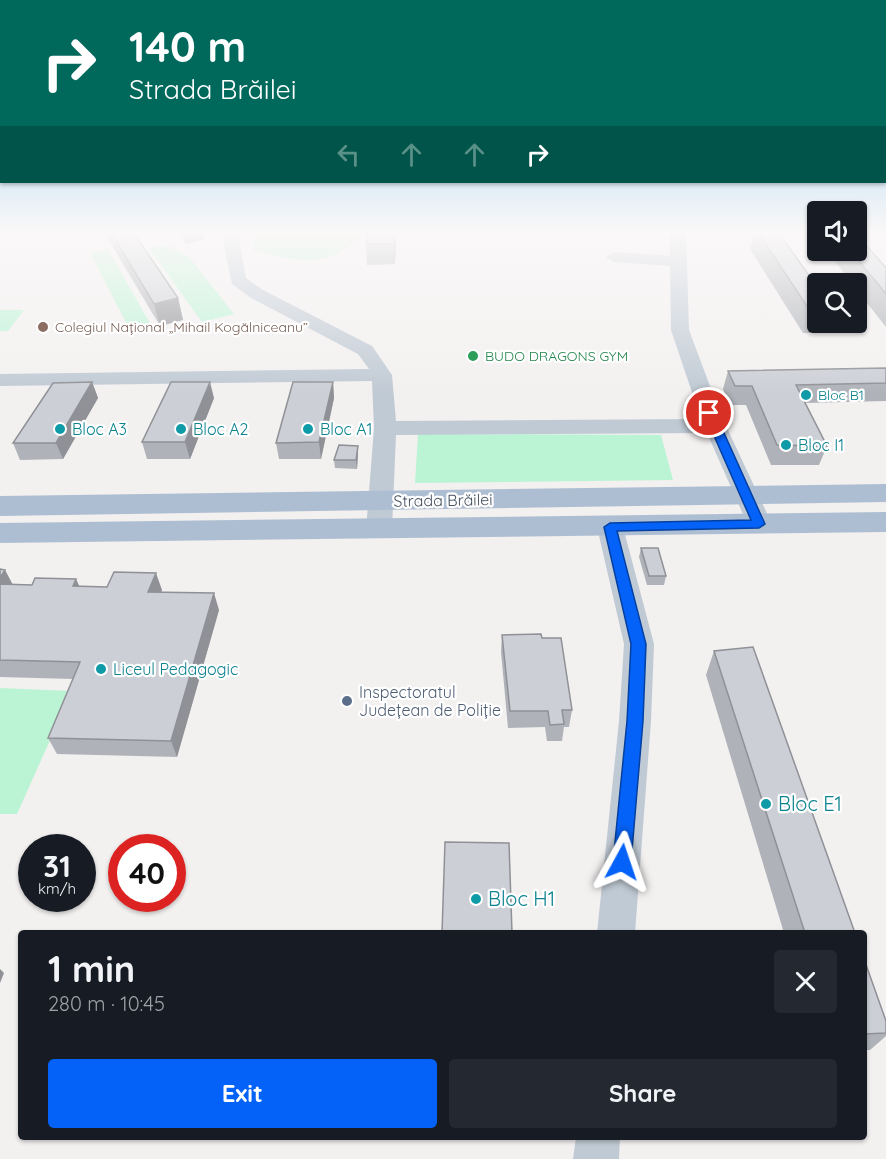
<!DOCTYPE html>
<html lang="en">
<head>
<meta charset="utf-8">
<style>
	body { margin:0; font-family:Quicksand,sans-serif; background:#242831; color:#f1f3f6; height:100vh; display:flex; flex-direction:column; font-size:22px; white-space:nowrap }
	* { box-sizing:border-box; margin:0 }
	p { font-size:20px; color:#9ea1a6 }
	.icon { flex:none; width:33px; height:33px; fill:none; stroke:currentColor; stroke-width:2; stroke-linecap:round; stroke-linejoin:round }
	.map { position:relative; flex:1; overflow:hidden }
	.details { position:absolute; left:18px; top:930px; width:849px; height:210px; display:flex; flex-direction:column; background:#171b24; border-radius:6px; box-shadow:0 2px 4px #0004 }
	.details>* { flex:none }
	.top-card { position:absolute; left:0px; top:0px; width:886px; height:183px; box-shadow:0 2px 4px #0004; background:#00695c; color:#fff; overflow:hidden }
	.fabs { position:absolute; left:807px; top:201px; display:grid; gap:12px }
	.fabs a { display:grid; place-items:center; width:60px; height:60px; border-radius:6px; background:#171b24; box-shadow:0 2px 4px #0004; font-size:30px }
	.speed { position:absolute; left:18px; top:834px; display:flex; gap:12px; font-size:30px; font-weight:700; text-align:center }
	.speed>* { display:grid; place-content:center; width:78px; height:78px; border-radius:50%; background:#171b24; box-shadow:0 2px 4px #0004; line-height:1 }
	.speed small { font-size:15px; font-weight:400 }
	.speed .limit { border:9px solid #d22; background:#fff; color:#111 }
	.pin { position:absolute; display:grid; place-items:center; width:51px; height:51px; color:#fff; margin:-26px; border:3px solid #fff; border-radius:50%; box-shadow:0 2px 6px #0007 }
	.me { position:absolute; width:66px; margin:-33px; rotate:5deg; stroke-linejoin:round; filter:drop-shadow(0 0 4px #0008) }
	.turn { display:flex; align-items:center; gap:21px; height:126px; padding:0 30px; font-size:27px }
	.turn .icon { width:78px; height:78px; stroke-width:2.5 }
	.turn b { display:block; font-size:42px; line-height:51px }
	.lanes { display:flex; align-items:center; height:57px; padding:0 30px; background:#0003; justify-content:center; gap:30px; direction:ltr }
	.lanes .off { opacity:.35 }
	.round { display:grid; place-items:center; flex:none; width:63px; height:63px; border-radius:6px; background:#242831 }
	.headline { display:flex; align-items:center; justify-content:space-between; height:102px; padding:0 30px }
	h1 { font-size:36px; font-weight:800; line-height:45px }
	.primary-button { display:flex; gap:12px; margin-top:auto; padding:12px 30px }
	.primary-button a { flex:1; height:69px; border-radius:6px; background:#0562f8; color:#fff; font-size:24px; font-weight:800; line-height:69px; text-align:center }
	.primary-button a+a { background:#242831; color:#f1f3f6 }
	.map>svg:first-child { display:block }
	.green { fill:#bbf4d4 }
	.lines { fill:none; stroke-linecap:round; stroke-linejoin:round }
	.minor { fill:#c0cad4; fill-rule:evenodd }
	.major { fill:#aebed2; fill-rule:evenodd }
	.wall { fill:#afb2b8 }
	.shaded-wall { fill:#8f9196 }
	.building { fill:#cccfd6; stroke:#8f9196; stroke-width:1.5 }
	.route { fill:#0562f8; stroke:#0340a1; stroke-width:1.5 }
	.education-dot { fill:#8d6e63; stroke:#fff; stroke-width:2 }
	.leisure-dot { fill:#2e9e5b; stroke:#fff; stroke-width:2 }
	.culture-dot { fill:#0f9aa8; stroke:#fff; stroke-width:2 }
	.service-dot { fill:#5c6f8a; stroke:#fff; stroke-width:2 }
	.labels { text-anchor:middle; stroke-width:4.5; stroke-linejoin:round; paint-order:stroke }
	.far-education-label { font-size:14px; fill:#785e54; stroke:#fff; text-anchor:start }
	.far-leisure-label { font-size:14px; fill:#27864d; stroke:#fff; text-anchor:start }
	.far-culture-label { font-size:14px; fill:#0d838f; stroke:#fff; text-anchor:start }
	.culture-label { font-size:16px; fill:#0d838f; stroke:#fff; text-anchor:start }
	.street-label { font-size:16px; fill:#465360; stroke:#fff }
	.service-label { font-size:16px; fill:#4e5e75; stroke:#fff; text-anchor:start }
	.near-culture-label { font-size:20px; fill:#0d838f; stroke:#fff; text-anchor:start }
</style>
</head>
<body>
<div class="map">
<svg width="886" height="1159" viewBox="0 0 886 1159">
	<rect width="100%" height="100%" fill="#f3f0f0"/>
	<path class="green" d="M254,232H367C323,270 305,263 253,250Z
		M166,245L189,257L234,314L202,322L149,248Z
		M108,249L152,327L131,332L90,253Z
		M0,310H24L8,331H0Z
		M418,434L661,435L673,480L415,483Z
		M0,688L72,691L17,814H0Z"/>
	<g class="lines">
		<path class="minor" d="M226,232H242L240,246L246,278L263,290L372,346L392,375L396,421L701,419L671,330L670,266L614,262L606,257L614,252L670,256V232H686L689,330L720,413L772,524L768,530L759,532L750,530L707,433L396,435L392,530L388,536L379,538L370,536L366,530L374,428L372,381L0,386V374L369,369L358,354L251,298L232,284L224,246Z
			M610,519L619,521L623,527L654,644L651,721L635,933H597L619,721L624,644L597,527L601,521Z
			M576,1137H620L619,1159H573Z"/>
		<path class="major" d="M886,484V502L0,516V496Z
			M886,512V532L0,543V523Z"/>
	</g>
	<path class="wall" d="M104,232H133L178,298L183,320L160,326Z
		M177,232H203L204,239L186,244Z
		M367,232H395V264L367,265L366,244Z
		M754,232H778L818,288V322H829L825,333H803L750,249Z
		M827,250H856L886,268V327L856,289V284H852Z
		M886,368V401L805,403L827,446L819,465H771L746,405H730L723,389L728,371Z
		M92,382L98,398L63,459L20,460L13,443Z
		M333,382L334,398L321,459H279L276,443Z
		M214,398L190,459H147L142,442Z
		M358,446V454L357,469L335,468L334,460Z
		M641,548L666,576L664,585H647L639,557Z
		M0,569L5,570L12,584L162,590L161,592L219,610L177,757L57,754L48,738L73,679L0,677Z
		M502,635L542,638L572,710L569,727H564L562,741H547L545,727L508,728L501,652Z
		M714,651L855,933H784L706,675Z
		M864,959L886,1021V1036L870,1050H864Z"/>
	<path class="shaded-wall" d="M183,232H203L204,239L186,244Z
		M395,232L396,243L395,264L394,244Z
		M178,298L183,320L160,326L154,304Z
		M92,382L98,398L63,459L56,443Z
		M210,382L214,398L190,459L185,442Z
		M333,382L334,398L321,459L319,442Z
		M358,446V454L357,469L356,460Z
		M5,570L14,587L0,591V578Z
		M156,573L162,590L155,609L148,592Z
		M76,579L84,596L73,586Z
		M214,593L219,610L177,757L171,741Z
		M0,969L4,973L0,983Z"/>
	<path class="building" d="M111,232H133L178,298L154,304Z
		M367,232H395L394,244H366Z
		M758,232H778L818,288V310L810,311Z
		M856,233L886,268V294L850,250H856Z
		M886,368V383L796,385L827,446L777,445L752,386H735L728,371Z
		M92,382L56,443H13L53,383Z
		M171,382H210L185,442H142Z
		M293,382H333L319,442L276,443Z
		M339,445L358,446L356,460H334Z
		M641,548H658L666,576H649Z
		M0,569L5,570L0,578Z
		M114,572L156,573L148,592L214,593L171,741L48,738L80,662L0,660V584L32,585L35,578L76,579L73,586L107,587Z
		M541,634L542,638H561L572,710H562L564,724L550,725L548,711H510L502,635Z
		M753,647L855,933H805L714,651Z
		M445,842L509,843L512,933H442Z
		M864,959L886,1021V1033L864,1034Z"/>
	<linearGradient id="sky" x2="0" y2="1"><stop stop-color="#80c2ee"/><stop offset="0.59" stop-color="#faf8f8"/><stop offset="1" stop-color="#faf8f8" stop-opacity="0"/></linearGradient>
	<rect width="886" height="394" fill="url(#sky)"/>
	<path class="route" d="M709,410L715,413L765,524L759,528L617,531L646,644L643,721L631,862L629,868L622,871L616,868L613,862L627,721L631,644L604,527L610,523L751,520L704,413Z"/>
	<circle class="education-dot" cx="43" cy="327" r="6"/>
	<circle class="leisure-dot" cx="473" cy="356" r="6"/>
	<g class="culture-dot">
		<circle cx="806" cy="395" r="6"/>
		<circle cx="60" cy="429" r="6"/>
		<circle cx="181" cy="429" r="6"/>
		<circle cx="308" cy="429" r="6"/>
		<circle cx="786" cy="445" r="6"/>
		<circle cx="101" cy="669" r="6"/>
		<circle cx="766" cy="804" r="6"/>
		<circle cx="476" cy="899" r="6"/>
	</g>
	<circle class="service-dot" cx="347" cy="701" r="6"/>
	<g class="labels">
		<g class="far-education-label">
			<text x="55" y="332">Colegiul Național „Mihail Kogălniceanu”</text>
		</g>
		<g class="far-leisure-label">
			<text x="485" y="361">BUDO DRAGONS GYM</text>
		</g>
		<g class="far-culture-label">
			<text x="818" y="400">Bloc B1</text>
		</g>
		<g class="culture-label">
			<text x="72" y="435">Bloc A3</text>
			<text x="193" y="435">Bloc A2</text>
			<text x="320" y="435">Bloc A1</text>
			<text x="798" y="451">Bloc I1</text>
			<text x="113" y="675">Liceul Pedagogic</text>
		</g>
		<g class="street-label">
			<text transform="translate(443 500) rotate(-1)" y="6">Strada Brăilei</text>
		</g>
		<g class="service-label">
			<text x="359" y="698">Inspectoratul<tspan x="359" dy="18">Județean de Poliție</tspan></text>
		</g>
		<g class="near-culture-label">
			<text x="778" y="811">Bloc E1</text>
			<text x="488" y="906">Bloc H1</text>
		</g>
	</g>
</svg>
<div class="fabs">
<a><svg class="icon" aria-label="sound" viewBox="0 0 24 24"><path d="M4 9h4l5-4v14l-5-4H4zM17 9q2 3 0 6"/></svg></a>
<a><svg class="icon" aria-label="search" viewBox="0 0 24 24"><circle cx="10" cy="10" r="6"/><path d="M15 15l6 6"/></svg></a>
</div>
<div class="speed"><div>31<small>km/h</small></div><div class="limit">40</div></div>
<div class="pin" style="left:709px;top:413px;background:#d93025"><svg class="icon" aria-label="arrive" viewBox="0 0 24 24"><path d="M6 21V4h12l-3 4 3 4H6"/></svg></div>
<svg class="me" style="left:622px;top:862px" viewBox="-20 -20 40 40"><path d="M0-17L14 15 0 8-14 15z" fill="#0562f8" stroke="#fff" stroke-width="4"/></svg>
<div class="top-card">
<div class="turn"><svg class="icon" aria-label="right" viewBox="0 0 24 24"><path d="M7 20v-9h11M14 6l5 5-5 5"/></svg><div><b>140 m</b>Strada Brăilei</div></div>
<div class="lanes"><svg class="icon off" aria-label="left" viewBox="0 0 24 24"><path d="M17 20v-9H6M10 6l-5 5 5 5"/></svg><svg class="icon off" aria-label="ahead" viewBox="0 0 24 24"><path d="M12 20V5M6 11l6-6 6 6"/></svg><svg class="icon off" aria-label="ahead" viewBox="0 0 24 24"><path d="M12 20V5M6 11l6-6 6 6"/></svg><svg class="icon" aria-label="right" viewBox="0 0 24 24"><path d="M7 20v-9h11M14 6l5 5-5 5"/></svg></div>
</div>
<section class="details">
<div class="headline"><div><h1>1 min</h1><p>280 m · 10:45</p></div><a class="round"><svg class="icon" aria-label="close" viewBox="0 0 24 24"><path d="M6 6l12 12M18 6L6 18"/></svg></a></div>
<div class="primary-button"><a>Exit</a><a>Share</a></div>
</section>
</div>
</body>
</html>
